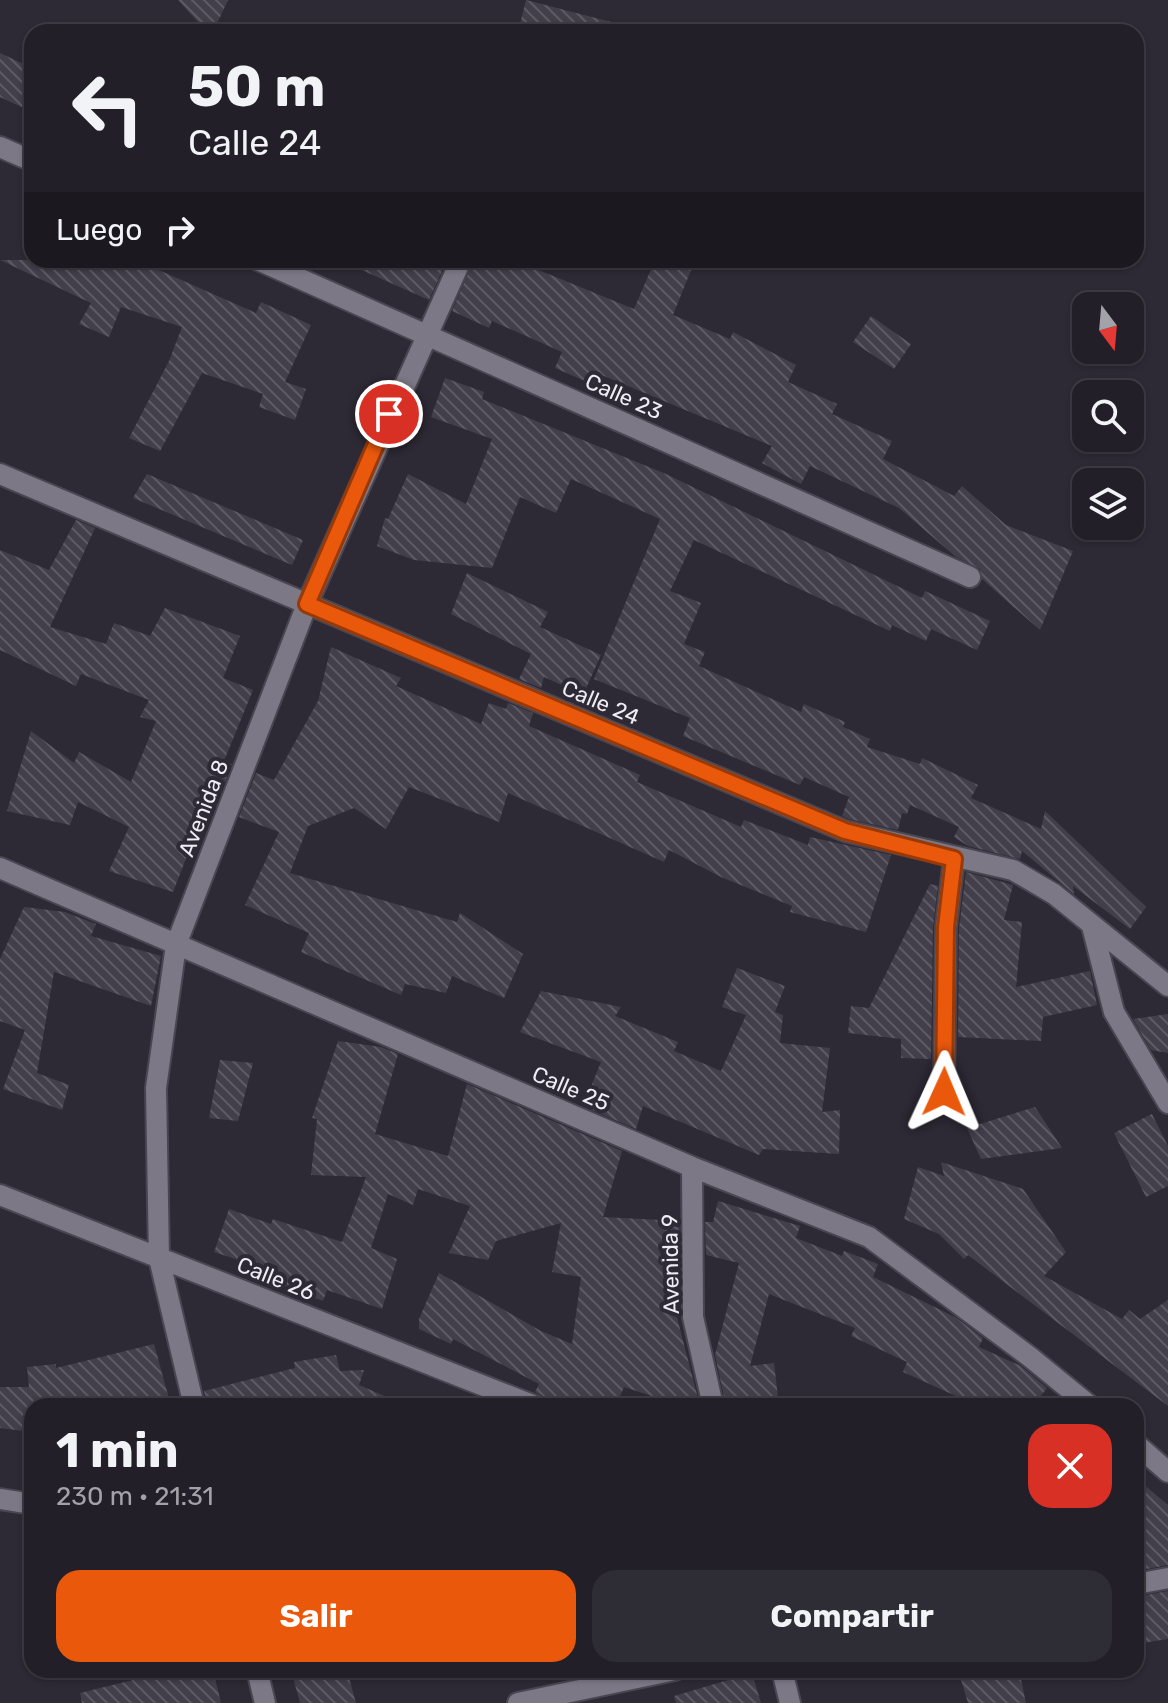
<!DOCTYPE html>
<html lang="es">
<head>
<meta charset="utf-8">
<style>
	body { margin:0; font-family:Rubik,sans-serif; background:#2e2c34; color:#f1f3f6; height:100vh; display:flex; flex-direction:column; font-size:30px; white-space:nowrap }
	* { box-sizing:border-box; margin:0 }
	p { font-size:26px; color:#a2a2a8 }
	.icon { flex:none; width:44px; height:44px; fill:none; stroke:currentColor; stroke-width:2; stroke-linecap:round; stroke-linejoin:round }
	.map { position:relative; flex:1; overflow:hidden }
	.details { position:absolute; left:24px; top:1398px; width:1120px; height:280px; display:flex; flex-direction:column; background:#221f28; border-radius:24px; box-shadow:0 2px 6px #0004,0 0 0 2px #3f3d45 }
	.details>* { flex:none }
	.hud { position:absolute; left:24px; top:24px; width:1120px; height:244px; border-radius:24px; box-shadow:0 2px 6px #0004,0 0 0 2px #3f3d45; background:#221f28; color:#f1f3f6; overflow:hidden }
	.needle { width:52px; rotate:164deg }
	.buttons { position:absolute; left:1072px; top:292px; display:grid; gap:16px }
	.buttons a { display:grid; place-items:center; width:72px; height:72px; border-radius:16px; background:#221f28; box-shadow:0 2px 6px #0004,0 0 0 2px #3f3d45; font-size:40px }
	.pin { position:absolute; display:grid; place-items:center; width:68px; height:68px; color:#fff; margin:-34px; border:4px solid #fff; border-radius:50%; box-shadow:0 2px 8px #0007 }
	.me { position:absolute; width:88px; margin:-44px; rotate:1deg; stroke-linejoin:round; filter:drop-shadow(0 0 6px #0008) }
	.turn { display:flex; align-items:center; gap:28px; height:168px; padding:0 32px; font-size:36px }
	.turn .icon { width:104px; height:104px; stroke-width:2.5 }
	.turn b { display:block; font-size:56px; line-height:68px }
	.then { display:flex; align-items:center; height:76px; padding:0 32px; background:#0003; gap:16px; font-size:30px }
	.round { display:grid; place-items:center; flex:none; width:84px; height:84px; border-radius:24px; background:#2e2c34 }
	.head { display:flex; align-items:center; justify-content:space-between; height:136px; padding:0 32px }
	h1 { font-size:48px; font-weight:700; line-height:60px }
	.primary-button { display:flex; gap:16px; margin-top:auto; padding:16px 32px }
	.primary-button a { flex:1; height:92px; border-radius:24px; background:#ea580c; color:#fff; font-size:32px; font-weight:700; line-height:92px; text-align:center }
	.primary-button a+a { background:#2e2c34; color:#f1f3f6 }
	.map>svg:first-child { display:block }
	.building { fill:url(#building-back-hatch) }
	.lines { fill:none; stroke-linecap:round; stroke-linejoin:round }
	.minor-casing { stroke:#4a4651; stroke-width:24 }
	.minor { stroke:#7c7886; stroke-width:20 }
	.route-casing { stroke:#983908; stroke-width:20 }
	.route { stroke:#ea580c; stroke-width:14 }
	.labels { text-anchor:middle; stroke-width:8; stroke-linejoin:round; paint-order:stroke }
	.street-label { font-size:22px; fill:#eeecf4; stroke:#2d2935 }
</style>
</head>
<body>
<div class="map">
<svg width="1168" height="1703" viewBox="0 0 1168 1703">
	<defs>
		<pattern id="building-back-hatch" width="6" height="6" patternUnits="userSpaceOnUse" patternTransform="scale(2)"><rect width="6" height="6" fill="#423e4a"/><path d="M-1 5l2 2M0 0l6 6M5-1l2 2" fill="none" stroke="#5e5a65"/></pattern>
	</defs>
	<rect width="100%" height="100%" fill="#2d2935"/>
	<path class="building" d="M178,0H228L213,32H207Z
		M526,0L615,23L613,32H518Z
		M0,53L32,68V112L0,97Z
		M0,260H136L256,313L261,302L311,325L285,382L306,389L295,420L259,407L263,394L202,373L160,451L129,438L169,361L182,327L121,307L109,337L79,324L91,303Z
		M339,260H447L429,300Z
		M474,260H514L634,309L655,260H695L673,315L730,339L733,332L796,365L788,382L837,404L832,414L892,441L883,459L954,496L962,486L1006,525L1073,551L1040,630L982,579L980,569L956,557L899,508L810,466L801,484L762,463L772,446L599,374L594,385L555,368L562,352L492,321L489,328L452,311Z
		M871,316L911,344L894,369L853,342Z
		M445,378L484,392L482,399L666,474L922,598L925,591L990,621L977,650L931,629L926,641L892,625L890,631L694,540L670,591L701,603L684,644L705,652L699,666L801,712L804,704L845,722L843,727L870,739L867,747L920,764L922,758L978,785L971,798L1041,829L1045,811L1146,907L1130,929L1073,886L1074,894L1022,851L1020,859L968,846L954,837L959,827L910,805L907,814L902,813L898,830L849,819L842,816L849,797L804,777L800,785L683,736L690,718L594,679L660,519L571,479L556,513L520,497L492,568L414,560L377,546L385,518L388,519L408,474L466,504L492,439L431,417Z
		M147,474L303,540L292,565L133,498Z
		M76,520L95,528L50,627L106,644L114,623L150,636L165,608L240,636L223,678L253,690L224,761L232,764L215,808L207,805L173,892L109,871L129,827L78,802L70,825L7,811L31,731L74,763L79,752L131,782L156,721L140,717L149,700L81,674L76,686L0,650V550L49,570Z
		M467,573L548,612L540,627L601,655L583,695L544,677L541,688L519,679L531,654L451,614Z
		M331,647L401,678L396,686L481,724L489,703L506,709L508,703L533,713L529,726L640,775L637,782L741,827L744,820L808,845L810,837L891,855L866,932L790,912L792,906L721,877L669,850L664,862L508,793L499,822L409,787L386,829L354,808L308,826L290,873L457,922L460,913L523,954L504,998L452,976L446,993L405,984L401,995L301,952L309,933L245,905L279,832L239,817L256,773L274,780L318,701Z
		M966,872L1013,885L1004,920L1022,922L1016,987L1090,971L1097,1005L1043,1017L1041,1041L958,1037L959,928Z
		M930,884L938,886L933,927L931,1059L901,1058V1039L848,1033L851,1006L869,1008Z
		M24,907L65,912L96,924L91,936L161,956L151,1006L54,972L37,1073L69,1085L62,1110L3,1089L25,1030L0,1021V959Z
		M737,968L785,986L775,1012L783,1015L780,1043L830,1048L822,1112L840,1110L839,1154L763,1149L759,1155L643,1106L636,1129L583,1106L601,1062L520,1032L541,991L621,1007L615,1016L678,1042L674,1051L721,1071L746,1015L722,1007Z
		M1168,1014V1053L1151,1050L1133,1019Z
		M338,1041L381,1047L398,1054L375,1134L448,1156L467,1084L622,1151L603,1217L679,1221L680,1249L658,1244L700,1406H666L664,1400L624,1387L616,1406H589L567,1396L563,1406H548L545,1397L535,1392L539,1384L453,1339L451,1344L419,1329V1319L439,1273L541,1331L572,1344L581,1277L552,1272L561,1223L496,1241L488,1260L449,1253L470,1206L418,1189L413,1205L388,1194L371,1248L397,1259L382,1309L327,1290L323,1301L259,1278L263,1268L214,1252L229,1209L271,1224L273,1219L342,1242L366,1177L311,1175L317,1119L312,1118Z
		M220,1060L253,1063L238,1121L209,1118Z
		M1035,1107L1062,1148L981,1159L967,1128Z
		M1152,1114L1168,1146V1186L1146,1197L1114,1133Z
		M941,1162L1023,1189L1066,1252L1044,1276L1122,1319L1129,1310L1140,1319L1168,1300V1406L968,1255L964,1259L939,1234L904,1219L918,1167L944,1176Z
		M718,1201L800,1226L796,1238L842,1256L844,1251L878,1264L873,1277L955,1317L983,1338L979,1347L1021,1366L1047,1388L1033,1406H978L903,1372L907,1362L851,1336L855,1328L769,1294L750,1366L774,1363L779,1406H726L715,1355L739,1263L706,1255L705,1222H713Z
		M154,1344L171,1406H32V1432L0,1428V1387H29L27,1367L56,1364V1368Z
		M336,1355L340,1371L364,1370L359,1385L408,1406H207L204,1391L295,1368L294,1362Z
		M1136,1478L1168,1505V1565L1136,1571Z
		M1168,1591V1639L1136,1644V1597Z
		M174,1670H213L221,1703H82L80,1693Z
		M291,1670H347L356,1703H300Z
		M958,1670H1019L1026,1703H968Z
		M752,1673L761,1703H676L674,1696Z"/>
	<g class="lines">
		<defs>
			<path id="minor" d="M0,147L32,161
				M258,260L970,577
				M0,474L845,831L1013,870L1054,894L1168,986
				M0,868L692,1167L869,1237L1030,1357L1090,1406
				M1092,926L1114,1012L1168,1103
				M944,1092L946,927L954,859
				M692,1167L693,1317L713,1406
				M0,1195L535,1406
				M194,1406L159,1258L156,1088L176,945L307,604L461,260
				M1136,1444L1168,1472
				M0,1499L32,1504
				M1136,1584L1168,1578
				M257,1670L265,1703
				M782,1670L790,1703
				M518,1703L675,1670"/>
		</defs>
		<use href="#minor" class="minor-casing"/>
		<use href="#minor" class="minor"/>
	</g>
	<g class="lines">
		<defs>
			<path id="route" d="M389,414L307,604L845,831L954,859L946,927L944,1092"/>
		</defs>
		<use href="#route" class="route-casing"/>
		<use href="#route" class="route"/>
	</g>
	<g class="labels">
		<g class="street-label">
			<text transform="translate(624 396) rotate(24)" y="8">Calle 23</text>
			<text transform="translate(601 702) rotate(23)" y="8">Calle 24</text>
			<text transform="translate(203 808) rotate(-69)" y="8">Avenida 8</text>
			<text transform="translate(571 1088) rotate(23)" y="8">Calle 25</text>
			<text transform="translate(670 1264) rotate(-91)" y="8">Avenida 9</text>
			<text transform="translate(276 1278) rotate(22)" y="8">Calle 26</text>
		</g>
	</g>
</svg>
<div class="buttons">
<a><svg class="needle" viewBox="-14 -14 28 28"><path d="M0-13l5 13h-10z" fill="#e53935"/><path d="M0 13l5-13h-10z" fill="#a2a2a8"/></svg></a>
<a><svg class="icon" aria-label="search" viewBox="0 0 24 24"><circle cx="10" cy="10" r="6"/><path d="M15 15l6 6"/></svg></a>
<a><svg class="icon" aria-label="layers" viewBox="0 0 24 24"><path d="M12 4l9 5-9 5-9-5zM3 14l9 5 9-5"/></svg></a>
</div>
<div class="pin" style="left:389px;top:414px;background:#d93025"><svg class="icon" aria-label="arrive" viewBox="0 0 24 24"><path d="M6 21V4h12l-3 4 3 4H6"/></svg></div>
<svg class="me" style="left:944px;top:1092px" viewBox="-20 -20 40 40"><path d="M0-17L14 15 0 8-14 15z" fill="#ea580c" stroke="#fff" stroke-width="4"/></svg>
<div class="hud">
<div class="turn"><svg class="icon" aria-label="left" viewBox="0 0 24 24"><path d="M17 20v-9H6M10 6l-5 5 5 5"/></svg><div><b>50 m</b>Calle 24</div></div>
<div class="then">Luego<svg class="icon" aria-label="right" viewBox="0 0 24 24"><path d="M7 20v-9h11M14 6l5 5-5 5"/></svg></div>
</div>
<section class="details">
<div class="head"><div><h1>1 min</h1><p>230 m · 21:31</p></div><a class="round" style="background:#d93025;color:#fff"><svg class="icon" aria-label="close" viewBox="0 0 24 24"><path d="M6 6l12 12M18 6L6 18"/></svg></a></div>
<div class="primary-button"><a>Salir</a><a>Compartir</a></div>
</section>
</div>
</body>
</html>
